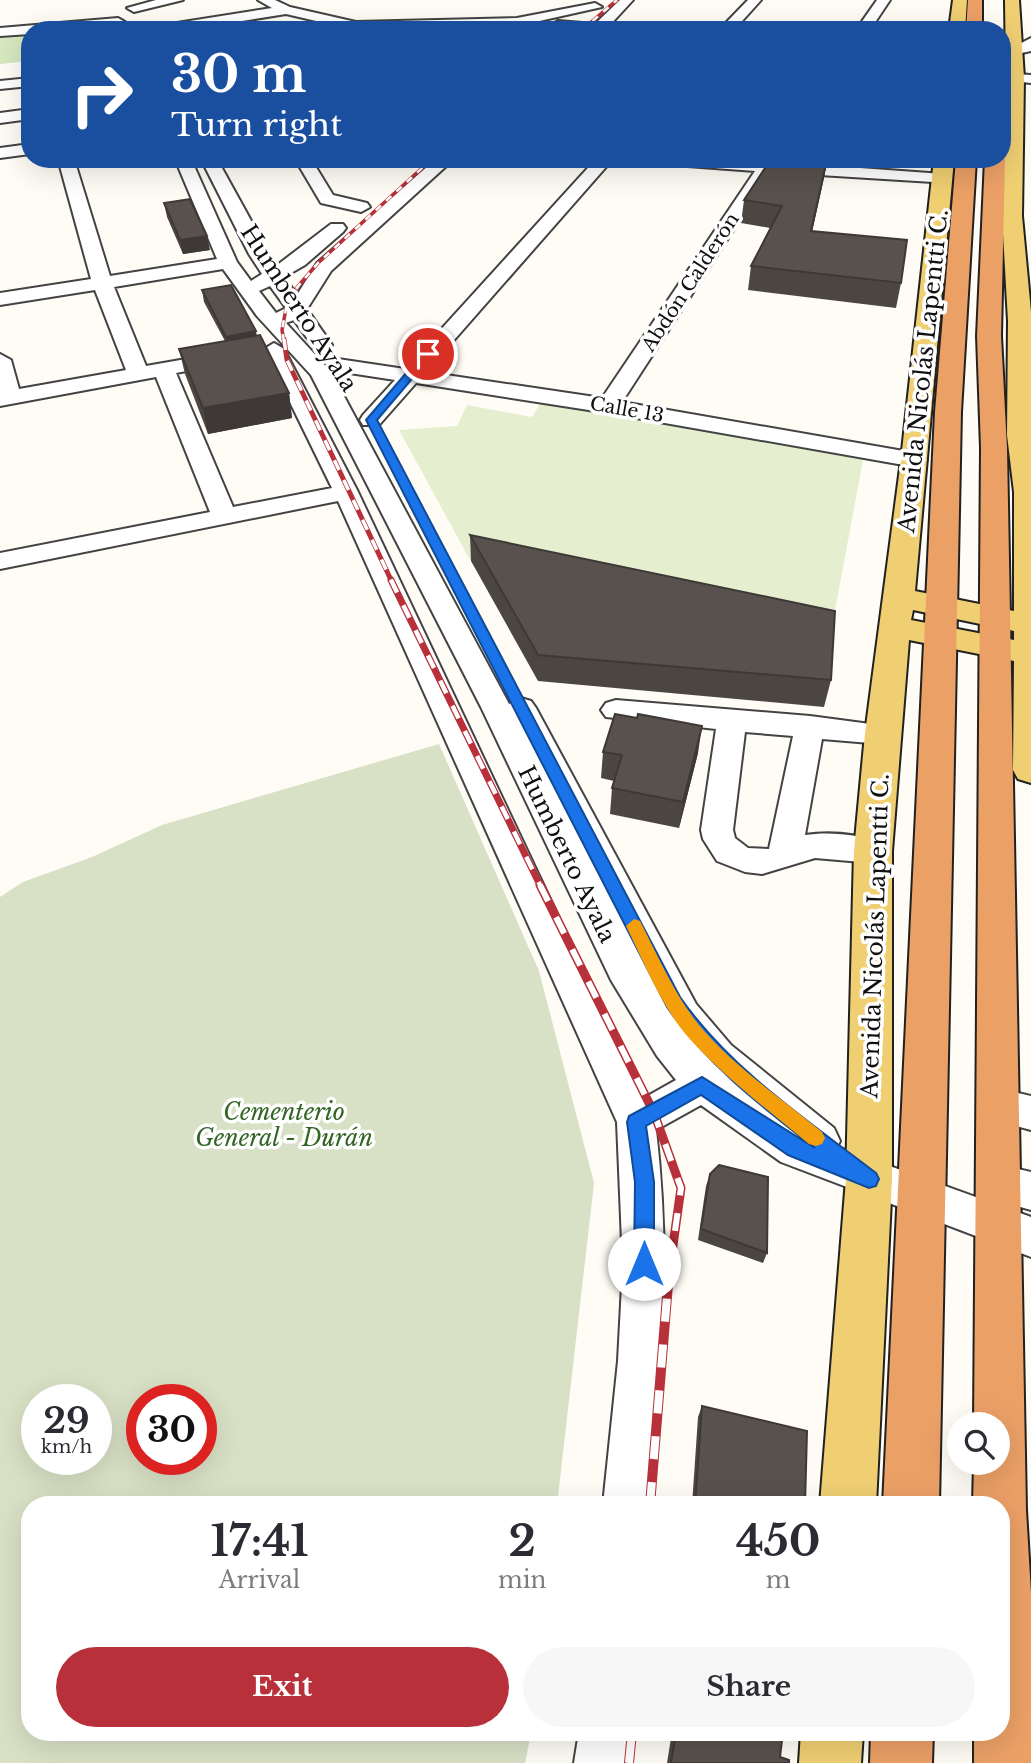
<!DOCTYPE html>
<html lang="en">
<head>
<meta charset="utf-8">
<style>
	body { margin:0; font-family:"Libre Baskerville",serif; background:#f7f7f7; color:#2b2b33; height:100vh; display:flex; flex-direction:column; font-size:26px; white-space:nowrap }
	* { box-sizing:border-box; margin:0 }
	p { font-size:23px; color:#7c7c81 }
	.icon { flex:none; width:38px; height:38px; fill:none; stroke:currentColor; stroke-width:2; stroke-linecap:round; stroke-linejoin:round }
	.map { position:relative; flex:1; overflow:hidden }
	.panel { position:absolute; left:21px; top:1496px; width:989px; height:245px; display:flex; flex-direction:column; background:#fff; border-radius:28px; box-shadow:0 7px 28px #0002 }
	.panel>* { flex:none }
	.top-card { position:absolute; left:21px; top:21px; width:990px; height:147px; border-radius:28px; box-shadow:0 7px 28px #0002; background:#1a4fa0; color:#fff; overflow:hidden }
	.controls { position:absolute; left:947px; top:1412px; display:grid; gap:14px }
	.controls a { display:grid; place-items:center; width:63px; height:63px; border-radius:50%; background:#fff; box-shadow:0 7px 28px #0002; font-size:35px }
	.speed { position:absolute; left:21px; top:1384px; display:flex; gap:14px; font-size:35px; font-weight:700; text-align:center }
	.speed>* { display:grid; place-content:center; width:91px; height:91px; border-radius:50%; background:#fff; box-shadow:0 7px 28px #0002; line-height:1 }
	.speed small { font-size:18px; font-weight:400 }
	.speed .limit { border:10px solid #d22; background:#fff; color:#111 }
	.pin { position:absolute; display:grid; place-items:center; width:60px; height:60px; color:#fff; margin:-30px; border:4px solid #fff; border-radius:50%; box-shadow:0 2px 7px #0007 }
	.me { position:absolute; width:77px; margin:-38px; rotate:0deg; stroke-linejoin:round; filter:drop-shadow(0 0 5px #0008) }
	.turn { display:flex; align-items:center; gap:24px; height:147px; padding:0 35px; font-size:32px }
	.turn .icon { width:91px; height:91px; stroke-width:2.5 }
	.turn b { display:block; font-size:49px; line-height:60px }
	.eta { display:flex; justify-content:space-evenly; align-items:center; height:119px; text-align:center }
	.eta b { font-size:42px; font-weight:700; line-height:49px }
	.action { display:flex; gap:14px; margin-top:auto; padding:14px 35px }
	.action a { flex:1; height:80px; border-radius:42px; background:#b83039; color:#fff; font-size:28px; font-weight:700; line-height:80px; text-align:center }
	.action a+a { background:#f7f7f7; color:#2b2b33 }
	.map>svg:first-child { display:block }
	.green { fill:#d5e8bf }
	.cemetery { fill:#d8e0c5; fill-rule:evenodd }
	.pitch { fill:#e5efd0 }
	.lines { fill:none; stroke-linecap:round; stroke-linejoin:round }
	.minor-casing { stroke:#434343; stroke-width:4 }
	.major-casing { stroke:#212121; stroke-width:4 }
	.highway-casing { stroke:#212121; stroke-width:4 }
	.minor { fill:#fff; fill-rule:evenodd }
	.major { fill:#f0cf73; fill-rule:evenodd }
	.highway { fill:#eba066; fill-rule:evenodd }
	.rail-far4-casing { stroke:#b83039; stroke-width:3.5 }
	.rail-far3-casing { stroke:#b83039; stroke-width:5 }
	.rail-far2-casing { stroke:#b83039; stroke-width:7 }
	.rail-far1-casing { stroke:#b83039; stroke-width:9 }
	.rail-casing { stroke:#b83039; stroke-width:10 }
	.rail-far4 { stroke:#fff; stroke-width:2.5; stroke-dasharray:7; stroke-linecap:butt }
	.rail-far3 { stroke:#fff; stroke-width:3.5; stroke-dasharray:11; stroke-linecap:butt }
	.rail-far2 { stroke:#fff; stroke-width:4.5; stroke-dasharray:14; stroke-linecap:butt }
	.rail-far1 { stroke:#fff; stroke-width:6; stroke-dasharray:18; stroke-linecap:butt }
	.rail { stroke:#fff; stroke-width:8; stroke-dasharray:23; stroke-linecap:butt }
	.wall { fill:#4c4642 }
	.shaded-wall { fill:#3e3936 }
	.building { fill:#58514d; stroke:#3e3936; stroke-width:2 }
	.route { fill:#1a73e8; stroke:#114b97; stroke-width:2 }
	.slow { fill:#f59e0b }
	.labels { text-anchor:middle; stroke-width:7; stroke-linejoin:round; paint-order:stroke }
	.far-street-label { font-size:19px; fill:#101010; stroke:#fff }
	.street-label { font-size:23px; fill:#101010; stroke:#fff }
	.park-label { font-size:23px; font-style:italic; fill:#326524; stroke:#fff }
</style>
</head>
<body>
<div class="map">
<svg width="1031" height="1763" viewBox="0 0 1031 1763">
	<rect width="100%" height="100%" fill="#fefcf4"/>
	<path class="green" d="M30,30V61L0,64V33Z"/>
	<path class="cemetery" d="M439,744L539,971L594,1183L557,1505H30V1732L531,1733L525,1763H0V897L23,882L92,857L162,825ZM37,1400H96V1460H37ZM142,1400H201V1460H142Z"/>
	<path class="pitch" d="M542,401L863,460L830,637L470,560L399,430L457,426L467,405L532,417Z"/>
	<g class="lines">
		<defs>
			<path id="minor" d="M156,0H183L134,12L127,8Z
				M258,0H275L290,7L356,22L517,18L595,3L602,7L517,26L355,30L286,14L186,30H151L158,26L272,8Z
				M620,0H633L609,26L618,30H565L551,25L558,21L595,24Z
				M748,0H761L734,30H719Z
				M877,0H890L870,30H856Z
				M118,18L125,22L123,25L30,30V34L0,36V28Z
				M1031,38V51L1013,55L1006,51Z
				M1015,74L1031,75V83L1010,81V75Z
				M30,78V86L0,89V81Z
				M30,109V119L0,123V113Z
				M30,144V154L0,158V148Z
				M58,159H74L110,276L217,259L175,159H191L237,262L251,281L262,274L249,254L201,159H217L276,266L331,224H343L346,228L343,232L305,265L284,277L297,295L317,263L436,159H454L331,271L307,309L332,345L329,349H315L294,320L286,323L331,372L509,704L521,698L531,701L536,708L696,1004L731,1045L834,1128L840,1141L837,1147L1031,1217V1257L781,1162L701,1105L656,1130C671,1256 662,1380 651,1505H603L618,1361L623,1266L617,1122L338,501L0,569V553L210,512L156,377L0,406V354L11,360L19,389L126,370L95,290L0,305V293L91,279ZM223,269L257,316L311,375L481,707L611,980L657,1056L676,1080L644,1098L358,492L284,349L274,343L264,349L332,488L233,507L176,373L233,362L237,358L226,352L146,366L114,287ZM270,286L286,308L276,313L259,291Z
				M295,159H311L333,195L367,203L370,207L361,212L321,203Z
				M596,159H613L426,372L602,398L755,171L660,164L652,159H779L777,162L943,174L949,175L952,179L949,183L771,172L622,402L915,453L923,455L927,460L923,465L915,467L608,413L416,383L379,425H363L360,420L363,415L395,380L330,370L327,365L330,360L338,359L405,369Z
				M616,700L810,716L893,727L897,734L893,741L882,744L822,739L805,835C830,831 860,835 885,842L889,851L885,860L873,863L815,858L762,874L745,872L717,861L703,839L701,830L716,729L606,717L601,710L606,703ZM745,732L793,736L769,849L748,848L735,838L733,830Z
				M996,1088L1031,1096V1130L982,1117L977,1105L982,1093Z
				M996,1164L1031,1172V1210L982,1196L976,1183L982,1170Z
				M579,1732H631L628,1763H574Z"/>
			<path id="major" d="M953,0H967L965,30H949Z
				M1005,0H1019L1024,78L1022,216L1031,312V783L1018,779L1013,770L1014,661L909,640L892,851V1179L876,1505H820L846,1179L854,851L865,734L901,460L934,159H954L915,591L1014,611V492L1007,435L1008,321L1002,216L1006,78ZM913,610L1014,631V640L911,620Z
				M801,1732H863L861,1763H799Z"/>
			<path id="highway" d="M968,0H982V30H966Z
				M1003,156L1005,159L1001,336L1007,448L1026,1510L1031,1593V1763H974V1732H1001V1505H973L974,1463H998V1424H974L981,448L977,336L985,159H1003Z
				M956,159H976L961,412L939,1505H883L935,412Z
				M871,1732H933L932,1763H870Z"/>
		</defs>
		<use href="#minor" class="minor-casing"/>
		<use href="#major" class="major-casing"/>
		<use href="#highway" class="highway-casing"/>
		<use href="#minor" class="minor"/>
		<use href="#major" class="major"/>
		<use href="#highway" class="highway"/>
		<defs>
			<path id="rail-far4" d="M582,30L617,0
				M284,341L282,330L288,298L318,263L432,159"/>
			<path id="rail-far3" d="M284,339L287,360L392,582"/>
			<path id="rail-far2" d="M391,580L541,887"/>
			<path id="rail-far1" d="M540,885L654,1113L681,1188L669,1274"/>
			<path id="rail" d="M650,1505L669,1272
				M629,1763L632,1732"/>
		</defs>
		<use href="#rail-far4" class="rail-far4-casing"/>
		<use href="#rail-far3" class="rail-far3-casing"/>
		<use href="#rail-far2" class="rail-far2-casing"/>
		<use href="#rail-far1" class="rail-far1-casing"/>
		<use href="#rail" class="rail-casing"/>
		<use href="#rail-far4" class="rail-far4"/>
		<use href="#rail-far3" class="rail-far3"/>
		<use href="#rail-far2" class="rail-far2"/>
		<use href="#rail-far1" class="rail-far1"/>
		<use href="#rail" class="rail"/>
	</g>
	<path class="wall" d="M771,159H888L886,167L827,163L812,231L901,283L896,308L748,290L751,266L770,228L741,223L744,200Z
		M164,203L210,250L183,254L167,217Z
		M202,290L257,336L289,393L292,418L208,434L185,374L179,349L225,341L204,302Z
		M470,535L831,680L824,707L538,681L471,561Z
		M603,752L698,753L679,828L610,814L612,788L614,781L601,778Z
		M710,1174L767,1253L763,1263L698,1240L706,1186Z
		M702,1406L805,1505H692L698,1417Z
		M672,1732H783L780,1757L789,1763H667Z"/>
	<path class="shaded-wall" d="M827,159L824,178L807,255L811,231Z
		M207,236L210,250L183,254L180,240Z
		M256,331L258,343L229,348L226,337Z
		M289,393L292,418L208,434L203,408Z
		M702,726L698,753L679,828L683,802Z"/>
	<path class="building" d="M868,25L909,30H866Z
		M771,159H827L811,231L907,240L901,283L751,266L782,206L744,200Z
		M190,199L207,236L180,240L164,203Z
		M231,285L256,331L226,337L202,290Z
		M260,335L289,393L203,408L179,349Z
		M470,535L835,611L831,680L538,655Z
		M615,714L637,718L638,714L702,726L683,802L612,788L622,755L603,752Z
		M719,1165L768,1177L767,1253L701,1229L710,1174Z
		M702,1406L807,1431L805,1505H695Z
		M676,1732H783L780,1757L789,1760V1763H671Z"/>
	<path class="route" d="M424,352L433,354L377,420L680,997C730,1069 807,1120 876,1173L879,1179L876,1186L869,1188L788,1155L701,1095L646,1126L654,1182V1264L651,1270L644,1273L637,1270L634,1264L635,1182L627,1122L629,1116L702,1077L815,1148C761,1106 706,1064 667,1007L366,420Z"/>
	<path class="slow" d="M634,919L640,921C658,956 674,994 699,1025C733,1066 781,1098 822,1132L825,1138L822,1144L816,1146L809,1144C768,1110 724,1077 688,1037C661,1006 644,962 626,926Z"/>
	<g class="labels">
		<g class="far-street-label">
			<text transform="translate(690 282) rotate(-57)" y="7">Abdón Calderón</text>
			<text transform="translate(627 409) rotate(10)" y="7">Calle 13</text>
		</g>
		<g class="street-label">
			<text transform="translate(299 308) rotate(57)" y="8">Humberto Ayala</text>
			<text transform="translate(923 371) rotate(-84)" y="8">Avenida Nicolás Lapentti C.</text>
			<text transform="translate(567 854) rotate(64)" y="8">Humberto Ayala</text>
			<text transform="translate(875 936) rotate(-88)" y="8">Avenida Nicolás Lapentti C.</text>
		</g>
		<g class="park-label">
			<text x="284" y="1120">Cementerio<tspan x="284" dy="26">General - Durán</tspan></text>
		</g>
	</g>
</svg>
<div class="controls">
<a><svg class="icon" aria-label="search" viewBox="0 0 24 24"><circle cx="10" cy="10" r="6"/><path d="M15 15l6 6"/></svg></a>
</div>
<div class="speed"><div>29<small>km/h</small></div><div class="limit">30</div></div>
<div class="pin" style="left:428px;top:354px;background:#d93025"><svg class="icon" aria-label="arrive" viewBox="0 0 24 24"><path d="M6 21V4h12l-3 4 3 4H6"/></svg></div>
<svg class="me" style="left:644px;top:1264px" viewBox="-20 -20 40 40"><circle r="19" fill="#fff"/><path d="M0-13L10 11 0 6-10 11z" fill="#1a73e8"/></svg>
<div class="top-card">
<div class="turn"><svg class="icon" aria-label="right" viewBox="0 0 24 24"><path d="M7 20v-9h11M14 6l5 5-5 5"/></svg><div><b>30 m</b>Turn right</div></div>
</div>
<section class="panel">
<div class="eta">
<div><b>17:41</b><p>Arrival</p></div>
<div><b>2</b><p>min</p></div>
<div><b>450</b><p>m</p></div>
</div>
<div class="action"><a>Exit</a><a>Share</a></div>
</section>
</div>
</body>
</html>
